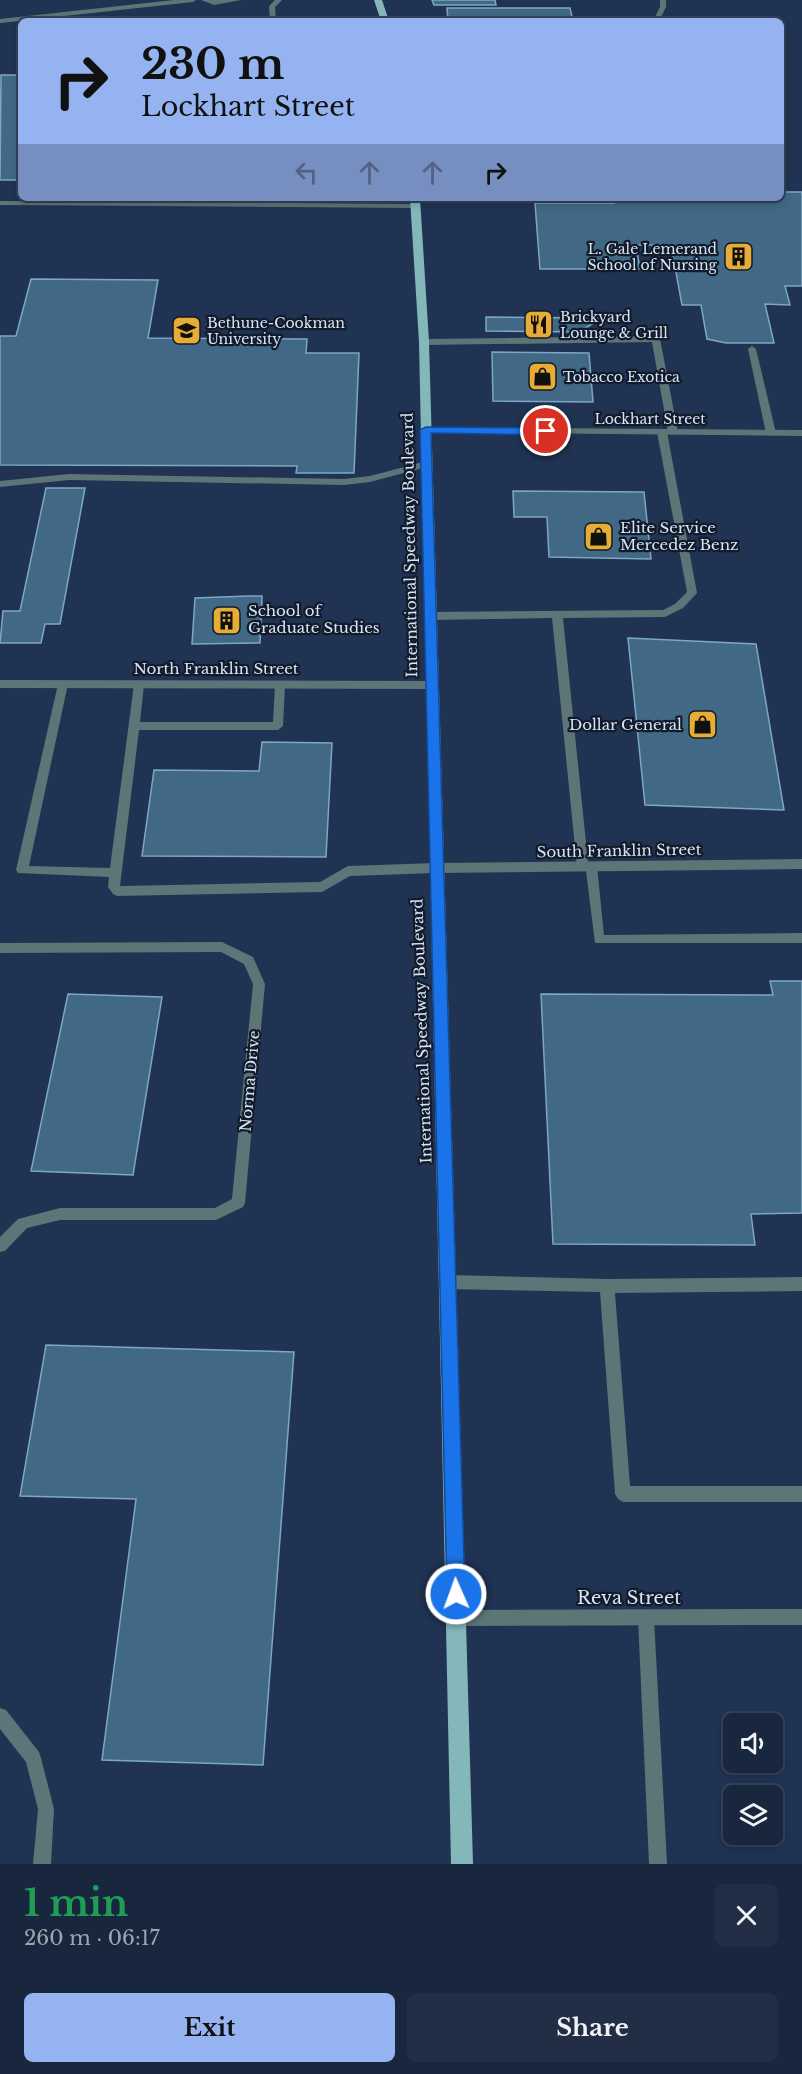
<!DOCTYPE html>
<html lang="en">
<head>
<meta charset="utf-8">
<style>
	body { margin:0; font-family:"Libre Baskerville",serif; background:#212e45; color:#f1f3f6; height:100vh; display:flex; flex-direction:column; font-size:22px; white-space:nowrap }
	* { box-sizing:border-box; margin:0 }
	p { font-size:20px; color:#9fa5b0 }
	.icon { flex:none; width:33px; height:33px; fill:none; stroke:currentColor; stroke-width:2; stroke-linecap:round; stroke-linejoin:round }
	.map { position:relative; height:1864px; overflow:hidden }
	.drawer { display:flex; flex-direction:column; background:#18263e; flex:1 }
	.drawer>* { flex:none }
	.guide { position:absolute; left:18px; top:18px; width:766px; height:183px; border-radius:9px; box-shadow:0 3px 9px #0003,0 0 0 2px #364358; background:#95b2f1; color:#111; overflow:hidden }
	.fabs { position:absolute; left:723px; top:1713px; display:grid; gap:12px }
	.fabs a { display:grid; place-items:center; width:60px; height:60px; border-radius:9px; background:#18263e; box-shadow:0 3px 9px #0003,0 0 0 2px #364358; font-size:30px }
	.pin { position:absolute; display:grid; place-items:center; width:51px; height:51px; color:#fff; margin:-26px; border:3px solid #fff; border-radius:50%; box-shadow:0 2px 6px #0007 }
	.me { position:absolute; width:66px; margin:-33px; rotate:358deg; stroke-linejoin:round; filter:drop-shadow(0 0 4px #0008) }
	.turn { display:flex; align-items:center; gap:21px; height:126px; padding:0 24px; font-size:27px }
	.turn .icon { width:78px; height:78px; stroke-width:2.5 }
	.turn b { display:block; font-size:42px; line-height:51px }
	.lanes { display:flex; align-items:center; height:57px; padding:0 24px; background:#0003; justify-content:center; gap:30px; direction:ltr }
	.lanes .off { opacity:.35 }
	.round { display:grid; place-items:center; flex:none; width:63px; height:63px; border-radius:9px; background:#212e45 }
	.head { display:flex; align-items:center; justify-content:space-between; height:102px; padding:0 24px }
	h1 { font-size:36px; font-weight:700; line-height:45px; color:#1e9e55 }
	.primary-button { display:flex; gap:12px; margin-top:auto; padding:12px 24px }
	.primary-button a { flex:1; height:69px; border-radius:9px; background:#95b2f1; color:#111; font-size:24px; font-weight:700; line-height:69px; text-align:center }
	.primary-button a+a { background:#212e45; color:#f1f3f6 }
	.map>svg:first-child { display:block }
	.building { fill:#416884; stroke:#7ea7c5; stroke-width:1.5 }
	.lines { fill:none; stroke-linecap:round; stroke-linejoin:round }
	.lane { fill:#5d7577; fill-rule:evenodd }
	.street { fill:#5d7577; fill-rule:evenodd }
	.primary { fill:#84b7ba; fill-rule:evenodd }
	.route { fill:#1a73e8; stroke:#114b97; stroke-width:1.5 }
	.labels { text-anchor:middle; stroke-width:4.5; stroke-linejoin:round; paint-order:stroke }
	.far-poi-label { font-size:14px; fill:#d7e4f8; stroke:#121b2a; text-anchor:start }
	.far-street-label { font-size:14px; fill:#d7e4f8; stroke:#121b2a }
	.poi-label { font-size:15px; fill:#d7e4f8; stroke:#121b2a; text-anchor:start }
	.street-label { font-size:15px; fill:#d7e4f8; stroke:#121b2a }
	.near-street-label { font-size:18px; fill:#d7e4f8; stroke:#121b2a }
</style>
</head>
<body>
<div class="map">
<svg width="802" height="1864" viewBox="0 0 802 1864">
	<rect width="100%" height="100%" fill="#203353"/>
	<path class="building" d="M432,0H495L496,5H434Z
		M447,8H570L573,21H448Z
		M1,75H21V180H0Z
		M782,192H802V286H785L790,305L765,304L774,343H726L707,339L701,305H682L671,245H636L640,269H540L535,203H614V198H782Z
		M31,279L158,280L148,338L307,339L306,353H359L354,473H296L297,466L0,465V336H16Z
		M486,317L602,318L579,332L486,331Z
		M492,352L589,353L593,402L493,401Z
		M46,488H85L60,624H45L41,643H0L3,611H20Z
		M513,491L644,492L651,559L549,557L547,517H514Z
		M249,596H262L260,643L192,644L195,598Z
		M628,638L756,644L784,810L645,805Z
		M262,742L332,743L326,857L142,856L154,770L259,771Z
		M770,981H802V1213L751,1214L755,1245L553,1244L541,994L773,995Z
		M68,994L162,997L133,1175L31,1171Z
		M46,1345L294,1352L263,1765L102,1760L136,1499L20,1496Z"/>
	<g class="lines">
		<path class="lane" d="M174,0H196L193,2L0,23V19Z
			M201,0H241L214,5Z
			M275,0H282L275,7L276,21H270L269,6Z
			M660,0H666V7L659,21H653L660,7Z
			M0,201L415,204L419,206L415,208L0,205Z
			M656,336L660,339L678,432L673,435L668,432L652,342L424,345L420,342L424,339Z
			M752,346L756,349L776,433L771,436L766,433L748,349Z
			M662,429L667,432L697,593L683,608L665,617L563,618L588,862L595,863L597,866L604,935L802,933V943H595L586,871L579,870L577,867L552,618L430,620L425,616L430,612L663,610L675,604L687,592L657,432Z
			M427,461L430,462V466L370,482L344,485L69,480L0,487V481L69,474L344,479L370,476Z
			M63,680L68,684L29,866L110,868L134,684L139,680L144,684L140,722H273L275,685L276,682H284L285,685L283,726L278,730H139L120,886L320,882L348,866L436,863L442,868L436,873L350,876L322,892L117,896L113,894L108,887L109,877L18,873L16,870L58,684Z
			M447,1275L607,1279L802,1277V1291L615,1293L630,1486H802V1502H623L618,1499L615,1494L600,1292L447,1289L442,1287L440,1282L442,1277Z
			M646,1610L652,1612L654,1618L667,1864H649L638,1618L640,1612Z"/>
		<path class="street" d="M426,427L802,430V436L423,432V428Z
			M0,680L431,681L436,685L431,689L0,688Z
			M802,859V869L436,873L430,868L436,863Z
			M222,942L253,957L265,984L245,1203L243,1207L216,1220H60L27,1228L5,1251L0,1252V1237L18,1219L60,1208H215L232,1199L253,984L244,964L221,952L0,953V943Z
			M802,1609V1625L456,1626L450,1624L448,1618L450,1612L456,1610Z
			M0,1708L6,1710L39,1752L41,1758L54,1809L51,1864H33L38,1809L26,1762L0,1729Z"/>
		<path class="primary" d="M374,0H382L389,21H381Z
			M410,198H420L429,342L473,1864H451L419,342Z"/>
	</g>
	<path class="route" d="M426,427L546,428L552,431L546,435L431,433L465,1594L462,1601L456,1603L449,1601L447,1594L420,430Z"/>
	<defs>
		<symbol id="building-square" viewBox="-11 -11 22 22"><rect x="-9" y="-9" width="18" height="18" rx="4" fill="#e7ac36" stroke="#121b2a"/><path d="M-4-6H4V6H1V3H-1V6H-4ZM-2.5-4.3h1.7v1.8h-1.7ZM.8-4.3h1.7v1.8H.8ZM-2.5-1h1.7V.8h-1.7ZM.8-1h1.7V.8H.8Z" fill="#111"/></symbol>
		<symbol id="restaurant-square" viewBox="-11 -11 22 22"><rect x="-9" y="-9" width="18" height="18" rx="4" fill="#e7ac36" stroke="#121b2a"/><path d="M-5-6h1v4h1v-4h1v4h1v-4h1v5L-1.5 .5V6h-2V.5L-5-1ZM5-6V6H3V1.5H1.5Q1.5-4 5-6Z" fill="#111"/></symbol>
		<symbol id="university-square" viewBox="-11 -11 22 22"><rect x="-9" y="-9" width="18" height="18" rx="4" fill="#e7ac36" stroke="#121b2a"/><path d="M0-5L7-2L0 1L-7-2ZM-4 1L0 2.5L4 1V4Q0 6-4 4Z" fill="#111"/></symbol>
		<symbol id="shop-square" viewBox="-11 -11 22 22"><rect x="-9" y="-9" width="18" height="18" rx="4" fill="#e7ac36" stroke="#121b2a"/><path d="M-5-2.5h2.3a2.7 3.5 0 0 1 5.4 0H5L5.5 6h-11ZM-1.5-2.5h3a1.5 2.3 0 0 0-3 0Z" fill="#111"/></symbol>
	</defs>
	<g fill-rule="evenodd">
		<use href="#building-square" x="722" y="240" width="33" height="33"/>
		<use href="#restaurant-square" x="522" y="308" width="33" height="33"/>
		<use href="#university-square" x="170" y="314" width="33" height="33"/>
		<use href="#shop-square" x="526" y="360" width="33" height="33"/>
		<use href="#shop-square" x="582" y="520" width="33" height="33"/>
		<use href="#building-square" x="210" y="604" width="33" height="33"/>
		<use href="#shop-square" x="686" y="708" width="33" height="33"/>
	</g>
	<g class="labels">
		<g class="far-poi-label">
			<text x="717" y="254" text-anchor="end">L. Gale Lemerand<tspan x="717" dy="16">School of Nursing</tspan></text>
			<text x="560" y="322">Brickyard<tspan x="560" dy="16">Lounge &amp; Grill</tspan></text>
			<text x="207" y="328">Bethune-Cookman<tspan x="207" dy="16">University</tspan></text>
			<text x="563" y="382">Tobacco Exotica</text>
		</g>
		<g class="far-street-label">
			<text x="650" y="424">Lockhart Street</text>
		</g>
		<g class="poi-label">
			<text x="620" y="533">Elite Service<tspan x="620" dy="17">Mercedez Benz</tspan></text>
			<text x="248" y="616">School of<tspan x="248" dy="17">Graduate Studies</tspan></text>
			<text x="682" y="730" text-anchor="end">Dollar General</text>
		</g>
		<g class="street-label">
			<text transform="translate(410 545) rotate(-91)" y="5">International Speedway Boulevard</text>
			<text x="216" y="674">North Franklin Street</text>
			<text transform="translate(619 851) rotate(-1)" y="5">South Franklin Street</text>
			<text transform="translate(422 1031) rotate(-92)" y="5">International Speedway Boulevard</text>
			<text transform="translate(250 1081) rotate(-85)" y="5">Norma Drive</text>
		</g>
		<g class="near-street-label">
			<text x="629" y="1604">Reva Street</text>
		</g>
	</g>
</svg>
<div class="fabs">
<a><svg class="icon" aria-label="sound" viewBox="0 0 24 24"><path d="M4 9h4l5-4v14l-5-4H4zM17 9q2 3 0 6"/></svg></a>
<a><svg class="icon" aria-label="layers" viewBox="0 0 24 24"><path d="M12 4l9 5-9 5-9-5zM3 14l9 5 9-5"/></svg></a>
</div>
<div class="pin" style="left:546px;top:431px;background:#d93025"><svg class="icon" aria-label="arrive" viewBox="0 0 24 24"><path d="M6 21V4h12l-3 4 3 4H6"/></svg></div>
<svg class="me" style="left:456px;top:1594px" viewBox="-20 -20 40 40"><circle r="17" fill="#1a73e8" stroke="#fff" stroke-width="3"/><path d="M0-11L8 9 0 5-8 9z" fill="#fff"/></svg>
<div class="guide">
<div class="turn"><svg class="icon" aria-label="right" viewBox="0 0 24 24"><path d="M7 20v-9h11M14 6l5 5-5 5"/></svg><div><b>230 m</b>Lockhart Street</div></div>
<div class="lanes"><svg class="icon off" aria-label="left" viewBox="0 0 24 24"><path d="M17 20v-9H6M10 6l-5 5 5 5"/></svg><svg class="icon off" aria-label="ahead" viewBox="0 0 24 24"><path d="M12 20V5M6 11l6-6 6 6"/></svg><svg class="icon off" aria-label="ahead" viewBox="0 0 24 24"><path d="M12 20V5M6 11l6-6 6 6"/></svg><svg class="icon" aria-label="right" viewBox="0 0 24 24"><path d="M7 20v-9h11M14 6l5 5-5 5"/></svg></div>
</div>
</div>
<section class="drawer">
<div class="head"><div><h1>1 min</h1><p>260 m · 06:17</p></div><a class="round"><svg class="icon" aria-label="close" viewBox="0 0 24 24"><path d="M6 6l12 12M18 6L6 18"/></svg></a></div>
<div class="primary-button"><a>Exit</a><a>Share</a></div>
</section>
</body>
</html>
